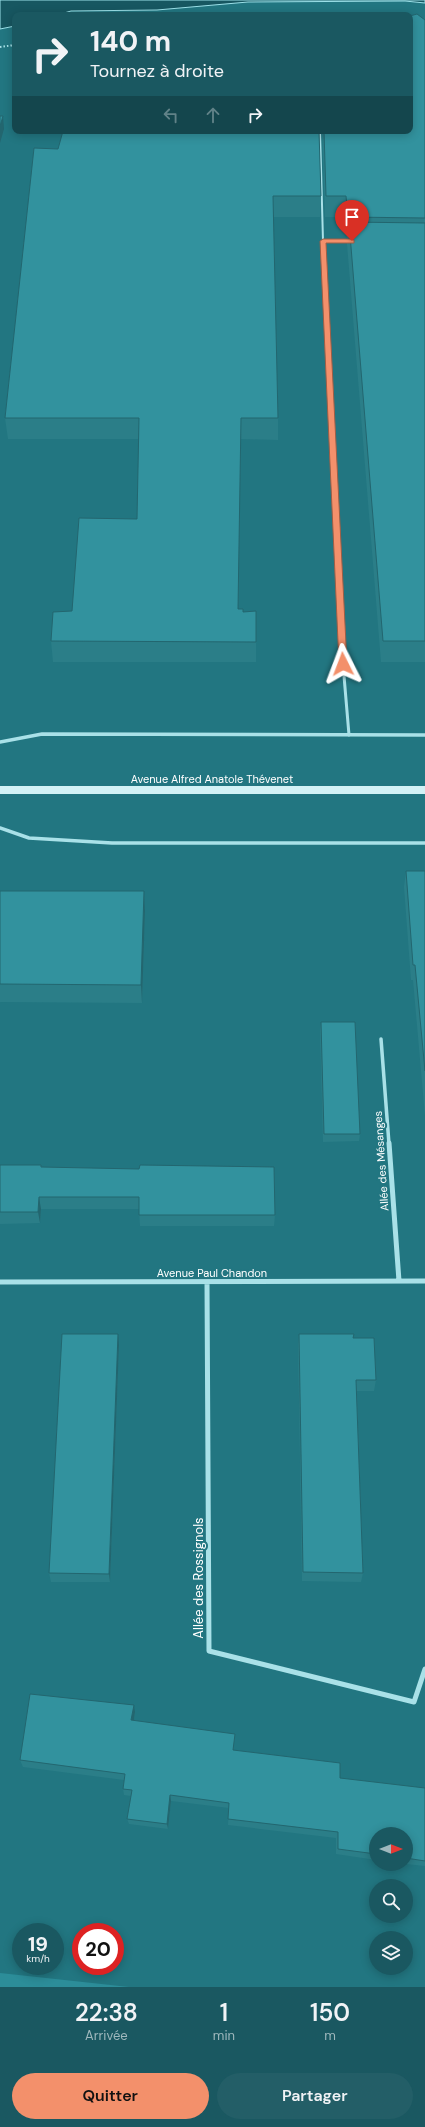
<!DOCTYPE html>
<html lang="fr">
<head>
<meta charset="utf-8">
<style>
	body { margin:0; font-family:"DM Sans",sans-serif; background:#235e67; color:#f1f3f6; height:100vh; display:flex; flex-direction:column; font-size:15px; white-space:nowrap }
	* { box-sizing:border-box; margin:0 }
	p { font-size:13px; color:#9fb8bd }
	.icon { flex:none; width:22px; height:22px; fill:none; stroke:currentColor; stroke-width:2; stroke-linecap:round; stroke-linejoin:round }
	.map { position:relative; height:1987px; overflow:hidden }
	.drawer { display:flex; flex-direction:column; background:#1a5861; flex:1 }
	.drawer>* { flex:none }
	.top-card { position:absolute; left:12px; top:12px; width:401px; height:122px; border-radius:8px; box-shadow:0 2px 10px #0003; background:#1a5861; color:#f1f3f6; overflow:hidden }
	.needle { width:26px; rotate:90deg }
	.controls { position:absolute; left:369px; top:1827px; display:grid; gap:8px }
	.controls a { display:grid; place-items:center; width:44px; height:44px; border-radius:50%; background:#1a5861; box-shadow:0 2px 10px #0003; font-size:20px }
	.speed { position:absolute; left:12px; top:1923px; display:flex; gap:8px; font-size:20px; font-weight:700; text-align:center }
	.speed>* { display:grid; place-content:center; width:52px; height:52px; border-radius:50%; background:#1a5861; box-shadow:0 2px 10px #0003; line-height:1 }
	.speed small { font-size:10px; font-weight:400 }
	.speed .limit { border:6px solid #d22; background:#fff; color:#111 }
	.pin { position:absolute; display:grid; place-items:center; width:34px; height:34px; color:#fff; margin:-41px -17px; border-radius:50% 50% 50% 0; rotate:-45deg; box-shadow:0 0 4px #0007 }
	.pin .icon { rotate:45deg }
	.me { position:absolute; width:44px; margin:-22px; rotate:357deg; stroke-linejoin:round; filter:drop-shadow(0 0 3px #0008) }
	.turn { display:flex; align-items:center; gap:14px; height:84px; padding:0 12px; font-size:18px }
	.turn .icon { width:52px; height:52px; stroke-width:2.5 }
	.turn b { display:block; font-size:28px; line-height:34px }
	.lanes { display:flex; align-items:center; height:38px; padding:0 12px; background:#0003; justify-content:center; gap:20px; direction:ltr }
	.lanes .off { opacity:.35 }
	.eta { display:flex; justify-content:space-evenly; align-items:center; height:68px; text-align:center }
	.eta b { font-size:24px; font-weight:600; line-height:28px }
	.primary-button { display:flex; gap:8px; margin-top:auto; padding:8px 12px }
	.primary-button a { flex:1; height:46px; border-radius:24px; background:#f3906b; color:#111; font-size:16px; font-weight:600; line-height:46px; text-align:center }
	.primary-button a+a { background:#235e67; color:#f1f3f6 }
	.map>svg:first-child { display:block }
	.green { fill:#2c8d99 }
	.water { fill:#175761; stroke:#9ce1e9 }
	.lines { fill:none; stroke-linecap:round; stroke-linejoin:round }
	.path { stroke:#a9e1e8; stroke-width:2; stroke-dasharray:1.5 2; stroke-linecap:butt }
	.service-far1 { stroke:#a9e1e8; stroke-width:2 }
	.service { stroke:#a9e1e8; stroke-width:3 }
	.minor-far1 { stroke:#a9e1e8; stroke-width:3.5 }
	.minor { stroke:#a9e1e8; stroke-width:5 }
	.secondary { stroke:#d3f2f6; stroke-width:8 }
	.wall { fill:#2b7e88 }
	.shaded-wall { fill:#23666f }
	.building { fill:#32929e; stroke:#23666f }
	.route { fill:#f3906b; stroke:#9e5e46 }
	.labels { text-anchor:middle; stroke-width:4; stroke-linejoin:round; paint-order:stroke }
	.street-label { font-size:11px; fill:#fff; stroke:#227681 }
	.near-street-label { font-size:13px; fill:#fff; stroke:#227681 }
</style>
</head>
<body>
<div class="map">
<svg width="425" height="1987" viewBox="0 0 425 1987">
	<rect width="100%" height="100%" fill="#227681"/>
	<path class="green" d="M0,1973L129,1987H0Z"/>
	<path class="water" d="M0,0H425V3L405,1L248,2L157,10L71,11L57,15H15V26L0,29Z"/>
	<g class="lines">
		<path class="path" d="M0,47L15,45"/>
		<path class="service-far1" d="M320,131L323,241
			M335,497L323,241H351"/>
		<path class="service" d="M335,496L343,664L349,735"/>
		<path class="minor-far1" d="M0,742L42,734L425,735
			M0,828L29,838L112,843H425
			M381,1039L389,1144"/>
		<path class="minor" d="M389,1143L399,1281
			M0,1282L425,1281
			M207,1282L209,1651L414,1702L425,1669"/>
		<path class="secondary" d="M0,790H425"/>
	</g>
	<path class="wall" d="M425,20V662H381L347,244V239L344,217H325L322,131H410Z
		M34,148L321,196L320,217H273L278,418V440L240,439L238,609L243,612L256,642V662H53L51,641L137,519L139,439H8L5,418Z
		M406,871H425V1116L413,980H411L404,887Z
		M0,891H144L145,911L142,1003L0,1002Z
		M321,1022L360,1134L359,1141L323,1142L320,1030Z
		M0,1165H41L42,1167L275,1215L274,1226H140L139,1209H41L40,1223L0,1224Z
		M299,1334L376,1380L374,1391H357L363,1573L361,1582L302,1581L298,1345Z
		M119,1345L110,1582H51L49,1573Z
		M135,1712L134,1720L234,1750L340,1778L425,1788V1866L406,1864V1834H376V1860L336,1854V1838L228,1825L229,1808L171,1801L168,1829L129,1824L127,1819L131,1796L124,1795L123,1789L124,1780L23,1767L20,1760Z"/>
	<path class="shaded-wall" d="M3,116L4,129L0,143V126Z
		M144,891L145,911L142,1003L141,985Z
		M39,1197L41,1209L40,1223L38,1212Z
		M118,1334L119,1345L110,1582L109,1574Z
		M134,1705L135,1712L133,1727L131,1720Z
		M170,1795L171,1801L168,1829L167,1824Z"/>
	<path class="building" d="M144,14L291,15H144Z
		M417,14L425,20V218L348,217L346,196H326L324,131H410V16Z
		M0,116H3L0,126Z
		M63,131H319L321,196H273L278,418H241L238,609H243V612L256,611V642L51,641L53,612L72,611L79,518L137,519L139,418H5L34,148L58,149Z
		M349,222L425,223V641H383Z
		M406,871H425V1071L415,965H413Z
		M0,891H144L141,985L0,984Z
		M321,1022H355L360,1134H324Z
		M0,1165H41V1167L139,1169L140,1165L274,1167L275,1215H139V1197H39L38,1212H0Z
		M62,1334H118L109,1574L49,1573Z
		M299,1334H354L353,1338H374L376,1380H356L363,1573L303,1572Z
		M30,1694L134,1705L131,1720L235,1734L233,1750L340,1763V1778L425,1788V1861L406,1858V1834H376V1854L338,1849V1832L228,1819L229,1803L170,1795L167,1824L127,1819L132,1790L123,1789L125,1774L20,1760Z"/>
	<path class="route" d="M352,239L354,240V243H326L347,664L343,667L339,664L320,241L323,239Z"/>
	<g class="labels">
		<g class="street-label">
			<text x="212" y="783">Avenue Alfred Anatole Thévenet</text>
			<text transform="translate(381 1161) rotate(-94)" y="4">Allée des Mésanges</text>
			<text x="212" y="1277">Avenue Paul Chandon</text>
		</g>
		<g class="near-street-label">
			<text transform="translate(198 1578) rotate(-90)" y="5">Allée des Rossignols</text>
		</g>
	</g>
</svg>
<div class="controls">
<a><svg class="needle" viewBox="-14 -14 28 28"><path d="M0-13l5 13h-10z" fill="#e53935"/><path d="M0 13l5-13h-10z" fill="#9fb8bd"/></svg></a>
<a><svg class="icon" aria-label="search" viewBox="0 0 24 24"><circle cx="10" cy="10" r="6"/><path d="M15 15l6 6"/></svg></a>
<a><svg class="icon" aria-label="layers" viewBox="0 0 24 24"><path d="M12 4l9 5-9 5-9-5zM3 14l9 5 9-5"/></svg></a>
</div>
<div class="speed"><div>19<small>km/h</small></div><div class="limit">20</div></div>
<div class="pin" style="left:352px;top:241px;background:#d93025"><svg class="icon" aria-label="arrive" viewBox="0 0 24 24"><path d="M6 21V4h12l-3 4 3 4H6"/></svg></div>
<svg class="me" style="left:343px;top:664px" viewBox="-20 -20 40 40"><path d="M0-17L14 15 0 8-14 15z" fill="#f3906b" stroke="#fff" stroke-width="4"/></svg>
<div class="top-card">
<div class="turn"><svg class="icon" aria-label="right" viewBox="0 0 24 24"><path d="M7 20v-9h11M14 6l5 5-5 5"/></svg><div><b>140 m</b>Tournez à droite</div></div>
<div class="lanes"><svg class="icon off" aria-label="left" viewBox="0 0 24 24"><path d="M17 20v-9H6M10 6l-5 5 5 5"/></svg><svg class="icon off" aria-label="ahead" viewBox="0 0 24 24"><path d="M12 20V5M6 11l6-6 6 6"/></svg><svg class="icon" aria-label="right" viewBox="0 0 24 24"><path d="M7 20v-9h11M14 6l5 5-5 5"/></svg></div>
</div>
</div>
<section class="drawer">
<div class="eta">
<div><b>22:38</b><p>Arrivée</p></div>
<div><b>1</b><p>min</p></div>
<div><b>150</b><p>m</p></div>
</div>
<div class="primary-button"><a>Quitter</a><a>Partager</a></div>
</section>
</body>
</html>
